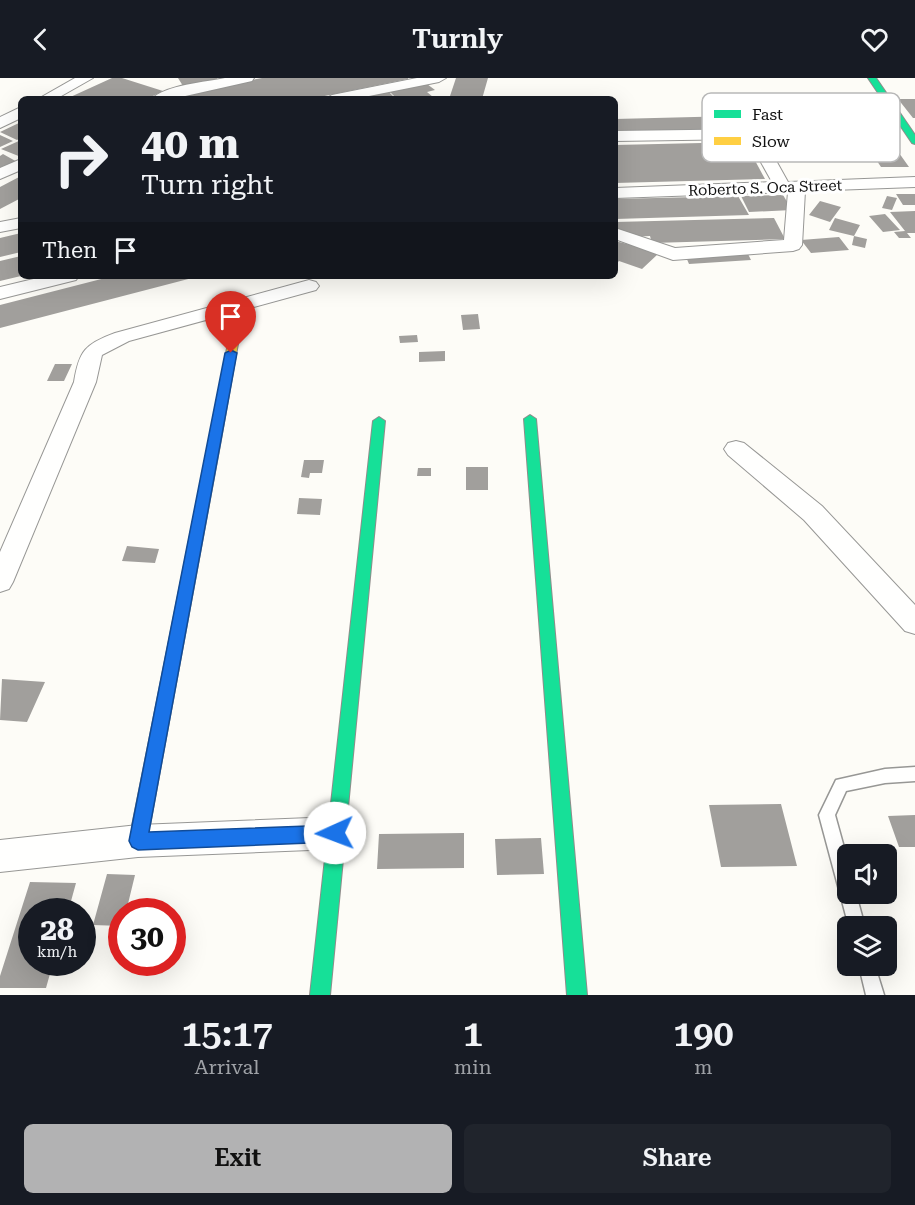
<!DOCTYPE html>
<html lang="en">
<head>
<meta charset="utf-8">
<style>
	body { margin:0; font-family:"Roboto Serif",serif; background:#20242c; color:#f1f3f6; height:100vh; display:flex; flex-direction:column; font-size:22px; white-space:nowrap }
	* { box-sizing:border-box; margin:0 }
	p { font-size:20px; color:#9ea1a6 }
	.icon { flex:none; width:33px; height:33px; fill:none; stroke:currentColor; stroke-width:2; stroke-linecap:round; stroke-linejoin:round }
	.map { position:relative; height:917px; overflow:hidden }
	.side { display:flex; flex-direction:column; background:#171b24; flex:1 }
	.side>* { flex:none }
	.hud { position:absolute; left:18px; top:18px; width:600px; height:183px; border-radius:9px; box-shadow:0 6px 24px #0002; background:#171b24; color:#f1f3f6; overflow:hidden }
	.buttons { position:absolute; left:837px; top:766px; display:grid; gap:12px }
	.buttons a { display:grid; place-items:center; width:60px; height:60px; border-radius:9px; background:#171b24; box-shadow:0 6px 24px #0002; font-size:30px }
	.speed { position:absolute; left:18px; top:820px; display:flex; gap:12px; font-size:30px; font-weight:700; text-align:center }
	.speed>* { display:grid; place-content:center; width:78px; height:78px; border-radius:50%; background:#171b24; box-shadow:0 6px 24px #0002; line-height:1 }
	.speed small { font-size:15px; font-weight:400 }
	.speed .limit { border:9px solid #d22; background:#fff; color:#111 }
	.pin { position:absolute; display:grid; place-items:center; width:51px; height:51px; color:#fff; margin:-62px -26px; border-radius:50% 50% 50% 0; rotate:-45deg; box-shadow:0 0 6px #0007 }
	.pin .icon { rotate:45deg }
	.me { position:absolute; width:66px; margin:-33px; rotate:268deg; stroke-linejoin:round; filter:drop-shadow(0 0 4px #0008) }
	.turn { display:flex; align-items:center; gap:21px; height:126px; padding:0 24px; font-size:27px }
	.turn .icon { width:78px; height:78px; stroke-width:2.5 }
	.turn b { display:block; font-size:42px; line-height:51px }
	.then { display:flex; align-items:center; height:57px; padding:0 24px; background:#0003; gap:12px; font-size:22px }
	.eta { display:flex; justify-content:space-evenly; align-items:center; height:102px; text-align:center }
	.eta b { font-size:36px; font-weight:600; line-height:42px }
	.button { display:flex; gap:12px; margin-top:auto; padding:12px 24px }
	.button a { flex:1; height:69px; border-radius:9px; background:#b2b2b3; color:#111; font-size:24px; font-weight:600; line-height:69px; text-align:center }
	.button a+a { background:#20242c; color:#f1f3f6 }
	header { display:flex; justify-content:space-between; align-items:center; height:78px; padding:0 24px; background:#171b24; font-size:27px; font-weight:600 }
	.map>svg:first-child { display:block }
	.building { fill:#a19f9c }
	.lines { fill:none; stroke-linecap:round; stroke-linejoin:round }
	.lane-casing { stroke:#979795; stroke-width:3 }
	.street-casing { stroke:#979795; stroke-width:2 }
	.fast-casing { stroke:#8e8d8b; stroke-width:2 }
	.slow-casing { stroke:#8e8d8b; stroke-width:2 }
	.lane { fill:#fffffe; fill-rule:evenodd }
	.street { fill:#fffffe; fill-rule:evenodd }
	.fast { fill:#16e098; fill-rule:evenodd }
	.slow { fill:#ffcf43; fill-rule:evenodd }
	.route { fill:#1a73e8; stroke:#114b97; stroke-width:1.5 }
	.labels { text-anchor:middle; stroke-width:6; stroke-linejoin:round; paint-order:stroke }
	.far-street-label { font-size:15px; fill:#111; stroke:#fff }
	.key { fill:#fff; stroke:#b8b8b8; stroke-width:1.5 }
	.key-label { font-size:16px; fill:#111 }
</style>
</head>
<body>
<header><svg class="icon" aria-label="back" viewBox="0 0 24 24"><path d="M15 5l-7 7 7 7"/></svg>Turnly<svg class="icon" aria-label="heart" viewBox="0 0 24 24"><path d="M12 20l-8-8c-3-5 5-10 8-4 3-6 11-1 8 4z"/></svg></header>
<div class="map">
<svg width="915" height="917" viewBox="0 0 915 917">
	<rect width="100%" height="100%" fill="#fdfcf7"/>
	<path class="building" d="M112,0H122L163,13L147,21H66Z
		M178,0H217V1L183,8Z
		M262,0H408V1L310,21H191L187,15Z
		M456,0H488L482,21H449Z
		M427,6L435,12L427,14L433,19L428,21H397L389,13Z
		M389,14L396,21H362V20Z
		M898,21H915V40H913Z
		M775,37L785,52L615,56V41Z
		M21,44V60L17,62L0,54Z
		M0,57L13,63L0,69Z
		M21,62V79L1,71Z
		M745,64L765,101L615,105V67Z
		M865,65H892L909,89H881Z
		M3,76L19,85L0,94V78Z
		M21,98V120L0,131V109Z
		M896,116H915V127H903Z
		M783,117L792,132L749,134L741,118Z
		M738,118L749,137L615,141V121Z
		M887,118L897,120L892,132L882,130Z
		M820,123L841,129L830,144L809,137Z
		M915,133V155H907L911,160H899L894,154L905,153L890,134Z
		M885,136L900,152L883,154L869,138Z
		M774,140L785,161L652,165L650,158L632,159L615,151V144Z
		M835,140L860,147L854,158L829,152Z
		M21,155V174L0,179V160Z
		M854,158L867,161L865,170L852,167Z
		M839,159L849,172L811,175L801,162Z
		M615,163L635,168L658,176L642,191L619,183L615,187Z
		M748,176L751,182L689,186L686,179Z
		M21,178V198L0,203V183Z
		M113,198L196,199L0,250V227Z
		M478,236L480,251L463,252L461,237Z
		M417,257L418,264L400,265L399,258Z
		M445,273V283L419,284V274Z
		M55,286H72L64,303H47Z
		M304,382H324L322,395H310L309,400L301,399Z
		M466,389H488V412H466Z
		M418,390H431V398H417Z
		M299,420L322,421L320,437L297,436Z
		M127,468L159,471L155,485L122,483Z
		M2,601L45,604L27,644L0,642Z
		M781,726L797,788L721,789L709,727Z
		M915,737V769H899L888,738Z
		M464,755V790L377,791L379,756Z
		M541,760L544,796L497,797L495,761Z
		M107,796L135,797L126,834H122V848L93,847Z
		M30,804L76,805L68,834H32V885H53L46,910H0V898Z"/>
	<g class="lines">
		<defs>
			<path id="lane" d="M915,689V703L885,705L846,713L835,737L848,784V816H856L865,849H849L819,737L836,702L885,691Z
				M859,888H875L884,917H866Z"/>
			<path id="street" d="M75,0H93L56,21H38Z
				M225,0H254L252,3L172,21H152C164,7 207,4 225,0Z
				M417,0H446L439,4L354,21H325L332,17Z
				M21,29V40L0,50V39Z
				M850,50L856,52L858,55L856,58L764,61L788,104L915,99V109L805,113L802,167L799,171L793,173L673,182L615,161V150L675,170L784,162L788,114L615,120V110L772,104L748,61L615,63V53Z
				M21,81V92L0,101V90Z
				M21,140V150L0,154V144Z
				M46,198H79L76,202L0,221V209Z
				M309,202L316,204L319,208L316,212L129,263L102,277L96,304L13,504L9,511L0,514V474L74,304C79,273 85,266 115,255Z
				M736,363L744,365L822,428L915,527V556L905,553L804,442L728,377L724,371L728,365Z
				M335,739L347,744L351,755L347,766L335,771L138,779L0,794V762L138,747Z"/>
			<path id="fast" d="M868,0H876L915,57V66L912,65Z
				M530,337L536,341L587,917H567L524,341Z
				M379,339L385,343L330,917H310L373,343Z
				M214,363L220,367L147,763L144,769L138,772L132,769L129,763L208,367Z"/>
			<path id="slow" d="M234,257L239,260L220,367L214,371L208,367L229,260Z"/>
		</defs>
		<use href="#lane" class="lane-casing"/>
		<use href="#street" class="street-casing"/>
		<use href="#fast" class="fast-casing"/>
		<use href="#slow" class="slow-casing"/>
		<use href="#lane" class="lane"/>
		<use href="#street" class="street"/>
		<use href="#fast" class="fast"/>
		<use href="#slow" class="slow"/>
	</g>
	<path class="route" d="M231,272L237,275L149,754L335,747L341,749L344,755L341,761L335,764L138,772L132,769L129,763L225,275Z"/>
	<g class="labels">
		<g class="far-street-label">
			<text transform="translate(765 110) rotate(-2)" y="5">Roberto S. Oca Street</text>
		</g>
	</g>
	<rect x="702" y="15" width="198" height="69" rx="9" class="key"/>
	<rect x="714" y="32" width="27" height="8" fill="#16e098"/>
	<rect x="714" y="59" width="27" height="8" fill="#ffcf43"/>
	<g class="key-label">
		<text x="752" y="42">Fast</text>
		<text x="752" y="69">Slow</text>
	</g>
</svg>
<div class="buttons">
<a><svg class="icon" aria-label="sound" viewBox="0 0 24 24"><path d="M4 9h4l5-4v14l-5-4H4zM17 9q2 3 0 6"/></svg></a>
<a><svg class="icon" aria-label="layers" viewBox="0 0 24 24"><path d="M12 4l9 5-9 5-9-5zM3 14l9 5 9-5"/></svg></a>
</div>
<div class="speed"><div>28<small>km/h</small></div><div class="limit">30</div></div>
<div class="pin" style="left:231px;top:275px;background:#d93025"><svg class="icon" aria-label="arrive" viewBox="0 0 24 24"><path d="M6 21V4h12l-3 4 3 4H6"/></svg></div>
<svg class="me" style="left:335px;top:755px" viewBox="-20 -20 40 40"><circle r="19" fill="#fff"/><path d="M0-13L10 11 0 6-10 11z" fill="#1a73e8"/></svg>
<div class="hud">
<div class="turn"><svg class="icon" aria-label="right" viewBox="0 0 24 24"><path d="M7 20v-9h11M14 6l5 5-5 5"/></svg><div><b>40 m</b>Turn right</div></div>
<div class="then">Then<svg class="icon" aria-label="arrive" viewBox="0 0 24 24"><path d="M6 21V4h12l-3 4 3 4H6"/></svg></div>
</div>
</div>
<section class="side">
<div class="eta">
<div><b>15:17</b><p>Arrival</p></div>
<div><b>1</b><p>min</p></div>
<div><b>190</b><p>m</p></div>
</div>
<div class="button"><a>Exit</a><a>Share</a></div>
</section>
</body>
</html>
